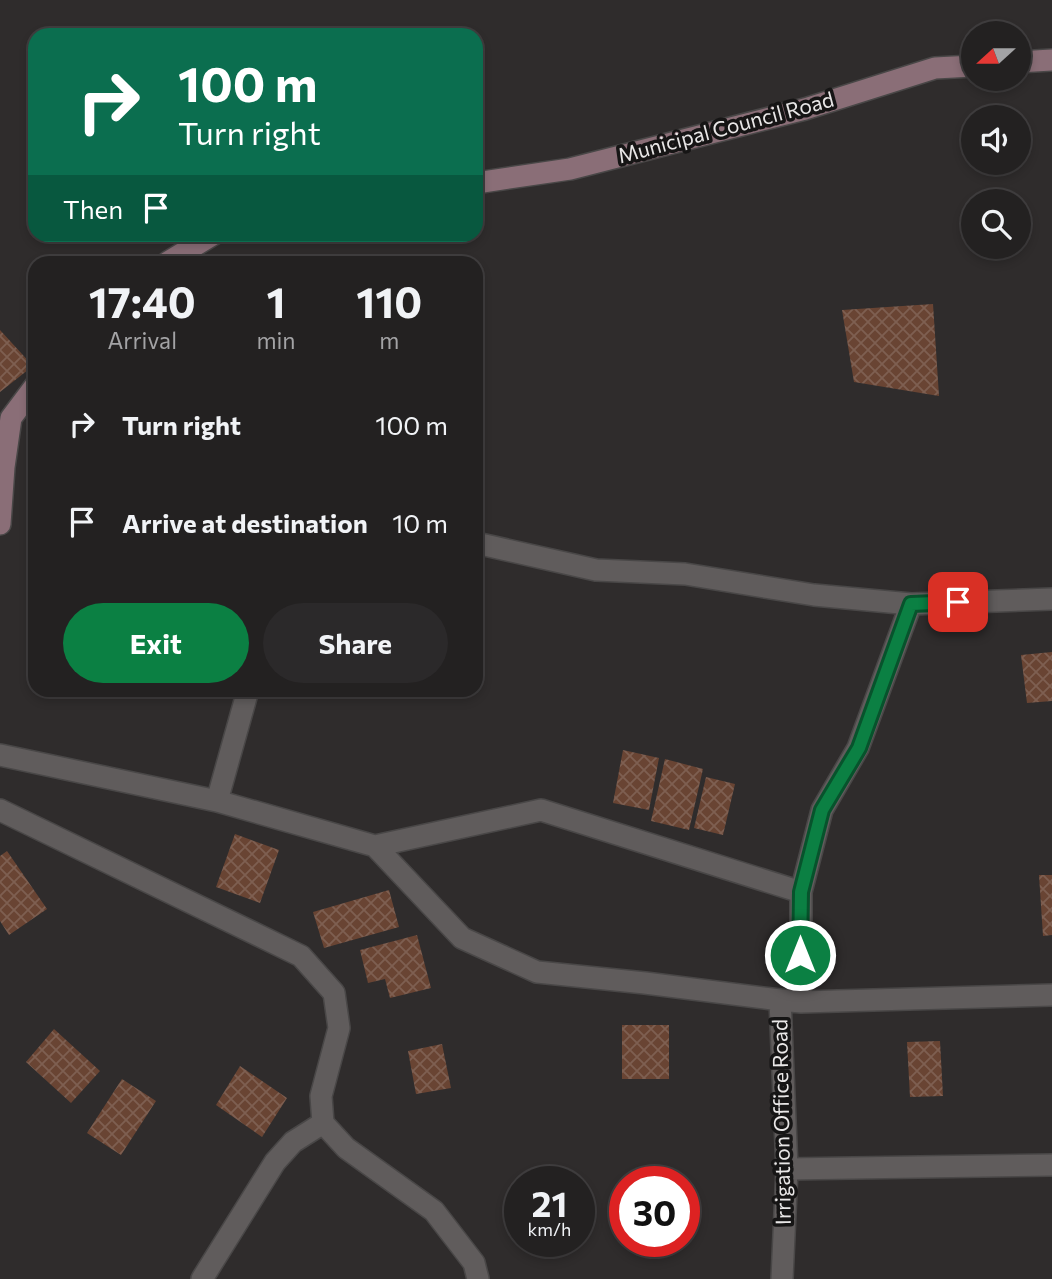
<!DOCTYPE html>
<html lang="en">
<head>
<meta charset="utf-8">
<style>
	body { margin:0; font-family:Commissioner,sans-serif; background:#2b292a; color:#f1f3f6; height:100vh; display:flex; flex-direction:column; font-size:26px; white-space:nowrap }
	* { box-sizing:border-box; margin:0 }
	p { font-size:23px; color:#a3a3a5 }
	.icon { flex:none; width:38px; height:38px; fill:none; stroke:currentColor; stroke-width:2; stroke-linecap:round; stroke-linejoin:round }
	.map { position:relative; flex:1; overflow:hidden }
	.side { position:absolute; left:28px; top:256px; width:455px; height:441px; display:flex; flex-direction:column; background:#232121; border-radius:21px; box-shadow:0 4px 10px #0003,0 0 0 2px #403e3f }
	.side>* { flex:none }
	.top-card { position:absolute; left:28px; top:28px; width:455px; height:214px; border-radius:21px; box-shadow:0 4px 10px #0003,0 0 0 2px #403e3f; background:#0b6e4f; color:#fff; overflow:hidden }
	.needle { width:46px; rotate:249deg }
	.tools { position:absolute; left:961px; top:21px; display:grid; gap:14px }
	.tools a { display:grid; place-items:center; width:70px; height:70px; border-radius:50%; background:#232121; box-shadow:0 4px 10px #0003,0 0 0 2px #403e3f; font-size:35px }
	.speed { position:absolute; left:504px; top:1166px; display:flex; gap:14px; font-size:35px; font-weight:700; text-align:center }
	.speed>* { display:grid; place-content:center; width:91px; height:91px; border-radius:50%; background:#232121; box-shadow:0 4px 10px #0003,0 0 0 2px #403e3f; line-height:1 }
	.speed small { font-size:18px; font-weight:400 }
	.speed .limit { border:10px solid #d22; background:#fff; color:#111 }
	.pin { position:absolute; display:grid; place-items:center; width:60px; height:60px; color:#fff; margin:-30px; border-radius:14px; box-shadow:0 4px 10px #0006 }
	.me { position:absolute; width:77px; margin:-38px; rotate:0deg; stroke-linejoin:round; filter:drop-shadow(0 0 5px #0008) }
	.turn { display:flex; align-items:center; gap:24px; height:147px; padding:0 35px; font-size:32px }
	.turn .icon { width:91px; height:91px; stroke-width:2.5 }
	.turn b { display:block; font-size:49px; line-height:60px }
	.then { display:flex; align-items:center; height:66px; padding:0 35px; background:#0003; gap:14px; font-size:26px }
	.eta { display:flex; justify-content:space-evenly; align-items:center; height:119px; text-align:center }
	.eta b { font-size:42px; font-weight:700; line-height:49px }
	.cta { display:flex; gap:14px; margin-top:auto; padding:14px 35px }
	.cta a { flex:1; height:80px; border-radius:42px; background:#0b8043; color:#fff; font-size:28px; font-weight:700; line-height:80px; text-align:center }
	.cta a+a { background:#2b292a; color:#f1f3f6 }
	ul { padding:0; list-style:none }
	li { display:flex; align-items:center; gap:21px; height:98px; padding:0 35px }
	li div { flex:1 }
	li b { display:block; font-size:26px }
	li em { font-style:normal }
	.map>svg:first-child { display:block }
	.building { fill:url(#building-cross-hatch) }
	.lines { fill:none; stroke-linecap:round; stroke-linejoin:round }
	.street-casing { stroke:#494747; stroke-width:24 }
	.secondary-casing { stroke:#494747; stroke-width:24 }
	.street { stroke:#605c5c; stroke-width:21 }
	.secondary { stroke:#8a6e77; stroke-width:21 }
	.route-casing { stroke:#07532c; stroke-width:18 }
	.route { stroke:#0b8043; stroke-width:12 }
	.labels { text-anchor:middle; stroke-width:7; stroke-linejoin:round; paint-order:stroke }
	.street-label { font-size:21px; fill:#e9e7e7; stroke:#161515 }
</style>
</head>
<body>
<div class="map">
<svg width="1052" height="1279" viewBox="0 0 1052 1279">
	<defs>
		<pattern id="building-cross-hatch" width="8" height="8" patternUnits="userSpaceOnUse" patternTransform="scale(1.75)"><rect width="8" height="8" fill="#694433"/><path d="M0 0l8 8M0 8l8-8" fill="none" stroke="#7e5f51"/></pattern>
	</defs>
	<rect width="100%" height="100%" fill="#2f2c2c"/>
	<path class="building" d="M933,304L939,396L854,382L842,310Z
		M0,330L33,366L0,392Z
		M1052,652V701L1027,703L1021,655Z
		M623,750L659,758L649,810L613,803Z
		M665,759L703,769L689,830L651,821Z
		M706,777L735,784L723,835L694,828Z
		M235,834L279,850L260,903L216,887Z
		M7,851L47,909L9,935L0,921V856Z
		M1039,875H1052V935L1043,936Z
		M389,890L399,927L324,948L313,912Z
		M417,935L431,988L390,998L385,979L368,983L360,950Z
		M622,1025H669V1079H622Z
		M54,1029L100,1071L71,1103L26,1062Z
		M940,1041L943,1096L910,1097L907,1042Z
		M442,1044L451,1088L416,1094L408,1051Z
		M240,1066L287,1098L262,1137L216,1105Z
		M122,1079L156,1101L121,1155L87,1133Z"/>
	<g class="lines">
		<defs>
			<path id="street" d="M476,543L596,570L685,574L814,595L911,604
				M0,755L217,801L375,846L541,810L801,892
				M217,801L248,690
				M0,810L301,956L334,993L339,1028L321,1096L323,1123L346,1148L434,1211L474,1263L478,1279
				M375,846L462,938L537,972L645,983L780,1000
				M801,1002L1052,995
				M787,1169L1052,1165
				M202,1279L275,1162L293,1142L323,1123
				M782,1279L787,1169L780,1000L801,1002V892L822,810L858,748L911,604L1052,599"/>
			<path id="secondary" d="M1018,62L1052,60
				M476,183L570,169L805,109L935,68L973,66
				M168,262L214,234
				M0,524L4,467L11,418L35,386"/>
		</defs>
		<use href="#street" class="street-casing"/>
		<use href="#secondary" class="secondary-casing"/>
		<use href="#street" class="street"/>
		<use href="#secondary" class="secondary"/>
	</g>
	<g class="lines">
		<defs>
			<path id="route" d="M800,955L801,892L822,810L859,748L911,604L958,602"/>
		</defs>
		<use href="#route" class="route-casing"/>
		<use href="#route" class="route"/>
	</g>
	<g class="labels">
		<g class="street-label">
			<text transform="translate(726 128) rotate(-15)" y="7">Municipal Council Road</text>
			<text transform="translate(782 1122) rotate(-91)" y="7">Irrigation Office Road</text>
		</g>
	</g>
</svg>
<div class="tools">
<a><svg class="needle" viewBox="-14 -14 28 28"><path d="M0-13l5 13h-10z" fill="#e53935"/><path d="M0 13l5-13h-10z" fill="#a3a3a5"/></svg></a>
<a><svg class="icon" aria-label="sound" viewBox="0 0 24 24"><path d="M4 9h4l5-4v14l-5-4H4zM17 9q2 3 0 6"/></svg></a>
<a><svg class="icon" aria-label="search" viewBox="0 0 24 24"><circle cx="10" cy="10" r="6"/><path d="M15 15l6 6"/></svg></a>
</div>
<div class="speed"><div>21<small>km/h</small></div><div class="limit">30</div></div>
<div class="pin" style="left:958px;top:602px;background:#d93025"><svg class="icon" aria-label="arrive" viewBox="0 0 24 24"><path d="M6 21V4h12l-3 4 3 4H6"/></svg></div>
<svg class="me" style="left:800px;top:955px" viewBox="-20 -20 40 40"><circle r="17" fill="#0b8043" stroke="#fff" stroke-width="3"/><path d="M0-11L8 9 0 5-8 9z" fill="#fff"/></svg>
<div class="top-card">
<div class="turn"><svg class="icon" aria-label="right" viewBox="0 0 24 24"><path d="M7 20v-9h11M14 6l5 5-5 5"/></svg><div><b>100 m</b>Turn right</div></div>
<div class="then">Then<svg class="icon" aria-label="arrive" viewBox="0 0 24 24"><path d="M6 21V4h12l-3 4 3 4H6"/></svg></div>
</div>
<section class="side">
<div class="eta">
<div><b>17:40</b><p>Arrival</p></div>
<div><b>1</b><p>min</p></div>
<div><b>110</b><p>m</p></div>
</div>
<ul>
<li><svg class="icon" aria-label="right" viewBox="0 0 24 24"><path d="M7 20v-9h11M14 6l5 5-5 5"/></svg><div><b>Turn right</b></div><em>100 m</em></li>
<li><svg class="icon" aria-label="arrive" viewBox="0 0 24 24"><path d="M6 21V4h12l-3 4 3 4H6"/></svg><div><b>Arrive at destination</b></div><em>10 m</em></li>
</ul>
<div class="cta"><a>Exit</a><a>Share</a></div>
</section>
</div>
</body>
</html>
